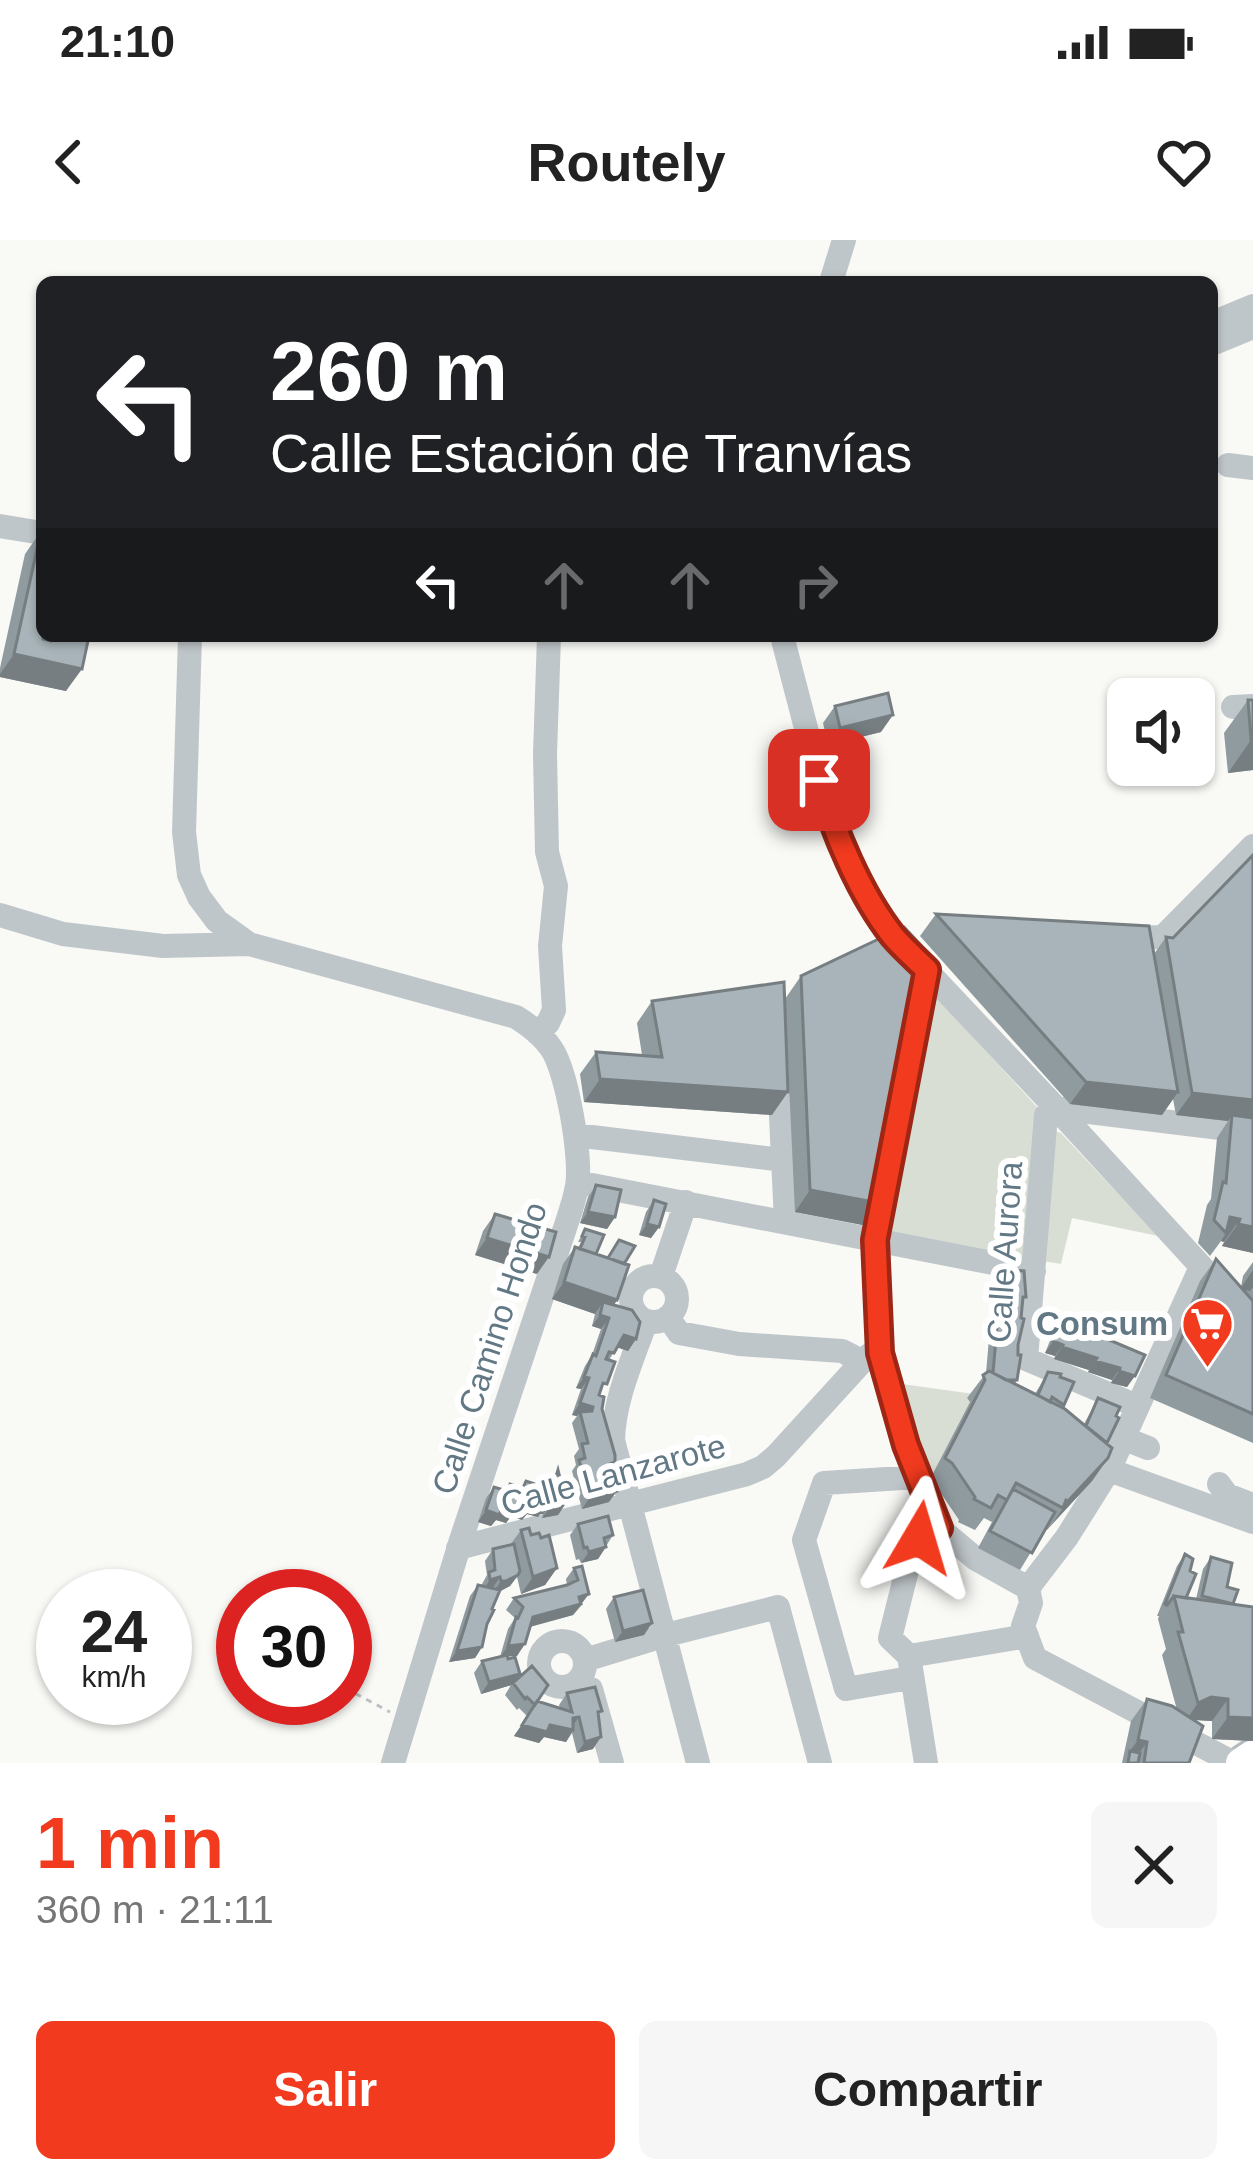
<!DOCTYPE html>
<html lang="es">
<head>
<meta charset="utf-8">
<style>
	body { margin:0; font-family:Helvetica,sans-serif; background:#f6f6f6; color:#222; height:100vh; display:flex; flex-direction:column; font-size:45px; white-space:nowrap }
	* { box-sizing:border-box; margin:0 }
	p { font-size:39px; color:#767676 }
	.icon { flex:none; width:66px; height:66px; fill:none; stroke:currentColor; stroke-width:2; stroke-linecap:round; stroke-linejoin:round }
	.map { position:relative; height:1523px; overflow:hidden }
	.side { display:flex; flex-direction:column; background:#fff; flex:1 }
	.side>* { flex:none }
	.top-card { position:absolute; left:36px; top:36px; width:1182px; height:366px; border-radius:18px; box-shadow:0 3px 9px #0004; background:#202124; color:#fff; overflow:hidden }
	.tools { position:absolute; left:1107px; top:438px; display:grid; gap:24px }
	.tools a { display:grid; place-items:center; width:108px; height:108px; border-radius:18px; background:#fff; box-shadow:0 3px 9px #0004; font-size:60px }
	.speed { position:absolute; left:36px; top:1329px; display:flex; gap:24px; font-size:60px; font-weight:700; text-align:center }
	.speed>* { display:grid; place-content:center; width:156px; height:156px; border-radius:50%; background:#fff; box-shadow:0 3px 9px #0004; line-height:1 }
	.speed small { font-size:30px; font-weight:400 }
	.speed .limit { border:18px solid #d22; background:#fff; color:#111 }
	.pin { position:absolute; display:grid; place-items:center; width:102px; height:102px; color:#fff; margin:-51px; border-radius:24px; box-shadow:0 6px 18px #0006 }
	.me { position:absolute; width:132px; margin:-66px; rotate:7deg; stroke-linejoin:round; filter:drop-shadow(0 0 9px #0008) }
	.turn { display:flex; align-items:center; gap:42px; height:252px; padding:0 36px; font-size:54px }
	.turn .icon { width:156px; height:156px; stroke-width:2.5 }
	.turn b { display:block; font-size:84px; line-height:102px }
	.lanes { display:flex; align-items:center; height:114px; padding:0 36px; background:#0003; justify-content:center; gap:60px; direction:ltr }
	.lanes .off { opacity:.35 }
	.round { display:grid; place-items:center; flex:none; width:126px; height:126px; border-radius:18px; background:#f6f6f6 }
	.summary { display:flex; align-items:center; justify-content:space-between; height:204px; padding:0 36px }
	h1 { font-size:72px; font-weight:800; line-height:90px; color:#f13a1e }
	.primary-button { display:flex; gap:24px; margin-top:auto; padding:24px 36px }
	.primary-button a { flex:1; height:138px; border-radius:18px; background:#f13a1e; color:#fff; font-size:48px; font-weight:800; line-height:138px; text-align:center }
	.primary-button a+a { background:#f6f6f6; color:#222 }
	.status { display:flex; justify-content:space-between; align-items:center; height:84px; padding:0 60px; background:#fff; direction:ltr }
	.status svg { height:33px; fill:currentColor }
	header { display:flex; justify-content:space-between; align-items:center; height:156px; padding:0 36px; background:#fff; font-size:54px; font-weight:800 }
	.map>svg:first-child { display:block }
	.green { fill:#d9ded5 }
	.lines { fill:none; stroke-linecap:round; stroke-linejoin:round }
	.major-casing { stroke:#b3babe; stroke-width:36 }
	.path { stroke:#bcc0c3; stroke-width:3; stroke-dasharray:6 6; stroke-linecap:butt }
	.minor { stroke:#bfc6c9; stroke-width:24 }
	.major { stroke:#fff; stroke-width:30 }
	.wall { fill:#909b9f }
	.shaded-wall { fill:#767e82 }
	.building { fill:#a8b4b9; stroke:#767e82; stroke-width:3 }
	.route-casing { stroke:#9d2614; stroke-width:30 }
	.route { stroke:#f13a1e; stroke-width:21 }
	.labels { text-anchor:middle; stroke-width:12; stroke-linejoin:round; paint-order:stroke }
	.street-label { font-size:33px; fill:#627884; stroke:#fff }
	.poi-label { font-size:33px; font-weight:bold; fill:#627884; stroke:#fff; text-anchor:end }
</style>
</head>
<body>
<div class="status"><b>21:10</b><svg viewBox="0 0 49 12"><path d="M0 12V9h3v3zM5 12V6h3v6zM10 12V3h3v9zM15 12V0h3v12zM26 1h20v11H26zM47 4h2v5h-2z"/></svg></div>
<header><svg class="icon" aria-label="back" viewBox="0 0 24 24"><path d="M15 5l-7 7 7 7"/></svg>Routely<svg class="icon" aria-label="heart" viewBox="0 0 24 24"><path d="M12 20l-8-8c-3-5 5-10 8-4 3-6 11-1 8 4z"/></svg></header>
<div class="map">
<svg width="1253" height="1523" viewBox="0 0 1253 1523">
	<rect width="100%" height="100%" fill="#f9f9f6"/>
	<path class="green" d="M933,753L1037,867L1023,1018L887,993Z
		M1054,891L1061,893L1158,996L1072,978L1061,1024L1043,1021Z
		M902,1144L974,1154L967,1158L970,1162L927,1245Z"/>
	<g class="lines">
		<defs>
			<path id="major" d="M1241,1523L1253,1515"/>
		</defs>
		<use href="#major" class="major-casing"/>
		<path class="path" d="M345,1448L390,1472"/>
		<path class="minor" d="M831,42L844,0
			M1212,83L1253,66
			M1212,104L1253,87
			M1228,225L1253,228
			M0,286L42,293
			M190,396L184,592L189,635L199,657L217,681L249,704
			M782,396L831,584L861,643L893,695L1056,868L1253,1083
			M1233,467L1253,466
			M0,675L63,694L163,706L249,704L516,777C529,785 542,795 551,808C567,830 582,919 577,946C575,958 571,970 567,982L461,1300L393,1523
			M1120,698L1163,697L1253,606
			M537,793L548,783L554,770L550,706L556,646L547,612L545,514L549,396
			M779,835L786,982
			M575,895L783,920
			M888,936L876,1000L881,1113L906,1205L939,1288L976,1319L1028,1348
			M592,945L1034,1031
			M631 1059a23 23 0 1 1 46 0a23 23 0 1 1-46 0Z
			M661,1036L686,962
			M668,1077L679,1093L739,1104L842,1111L852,1116L860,1124
			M646,1081C633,1119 614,1159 613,1200L698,1523
			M1137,1166L1026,1119L1046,875L1056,868L1253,892
			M1123,1198L1148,1208
			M1109,1230L1253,1282
			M1219,1244L1227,1255L1253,1265
			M458,1308L747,1234L763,1227L776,1216L860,1124L869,1115L881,1113
			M1028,1348L1067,1297L1109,1230L1201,1027
			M1028,1348L1031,1363L1023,1386L1035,1418L1234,1523
			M539 1424a23 23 0 1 1 46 0a23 23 0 1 1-46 0Z
			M909,1416L1027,1396
			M585,1420L666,1395L778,1367L820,1523
			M910,1438L846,1449L804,1300L824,1243L918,1237
			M591,1449L612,1523
			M926,1523L909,1416L890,1398L912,1310L919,1298L939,1288"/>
		<use href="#major" class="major"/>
	</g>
	<path class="wall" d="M41,291L42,396H89L66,451L0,437V428L25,314Z
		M1248,460L1253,530L1228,533L1224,493Z
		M835,466L881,492L828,505L823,483Z
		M1253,615V1013L1222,1006L1224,1002L1221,1001L1210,1016L1198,1003L1207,965L1211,959L1217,898L1228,881L1176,875L1173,859L1162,875L1070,864L920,696L936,674L1154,714L1166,697L1173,698Z
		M801,736L868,986L795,972L785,759Z
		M652,761L772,875L584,862L580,834L596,812L642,815L637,783Z
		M596,945L615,977L607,989L580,983L588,957Z
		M654,960L659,987L651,998L639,995L646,972Z
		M495,974L537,1034L475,1015L483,991Z
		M585,989L596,1014L624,1024L617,1060L614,1065L636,1099L628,1111L617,1107L609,1120L599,1155L615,1222L611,1228L609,1262L582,1269L572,1231L576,1225L574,1216L579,1209L572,1183L577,1176L572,1175L581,1149L576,1148L585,1126L592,1115L601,1089L592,1086L595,1074L552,1059L563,1024L575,1007L578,1008L581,1002H578Z
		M1216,1019L1241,1047L1243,1036L1253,1022V1203L1150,1158L1200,1041Z
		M1002,1029L1023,1061L1018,1105L1017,1140L1015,1144L1035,1154L1048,1132L1074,1142L1063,1168L1084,1184L1098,1158L1108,1218L1092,1241L1047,1290L1045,1289L1020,1330L978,1308L992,1282L984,1278L975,1290L958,1282L959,1280L936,1246L929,1241L970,1162L967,1158L986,1133L994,1041Z
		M1062,1080L1145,1115L1127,1147L1111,1143L1112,1140L1088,1132L1089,1130L1054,1119L1055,1116L1045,1113L1054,1091Z
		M558,1230L566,1263L558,1275L542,1278L543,1274H540L538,1277L527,1274L522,1280L511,1276L506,1283L496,1280L491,1286L478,1282L486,1258L494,1247L505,1251L510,1244L521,1248L526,1241L536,1245L541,1238L550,1241Z
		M578,1284L613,1295L598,1319L581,1323L579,1319L576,1320L570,1295Z
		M521,1290L531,1295L557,1328L545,1345L521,1354L517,1337L510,1346L499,1352L487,1384L482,1407L475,1418L449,1422L470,1356L478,1345L481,1346L487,1335L485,1321L493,1309L510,1305Z
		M1185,1314L1186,1358L1196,1359L1203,1329L1211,1317L1227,1347L1233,1364L1253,1501L1212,1499V1481L1195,1480L1189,1523H1122L1131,1481L1147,1459L1177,1470L1162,1415L1166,1409L1158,1379L1159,1376H1157L1177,1326Z
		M582,1326L581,1366L573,1375L530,1387L517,1416H508L520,1434L514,1442L536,1462L560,1468L559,1465L567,1453L598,1477L593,1509L577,1513L572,1493L566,1502L544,1497L539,1503L514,1496L528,1475L527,1476L519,1468L517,1470L505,1455L511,1445L481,1454L474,1433L482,1421L500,1417L508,1389L515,1378L506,1370L514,1358L567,1345L566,1339L574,1328Z
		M614,1357L652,1383L644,1395L615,1402L606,1369Z"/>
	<path class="shaded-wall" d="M14,414L82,429L66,451L0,437V434Z
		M893,475L881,492L828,505L840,488Z
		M1253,499V530L1228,533L1251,500Z
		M600,839L788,852L772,875L584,862Z
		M1086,842L1178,852L1162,875L1070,864Z
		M1192,853L1253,860V884L1232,875L1228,881L1176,875Z
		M810,950L884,964L868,986L795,972Z
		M588,972L615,977L607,989L580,983Z
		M1230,977L1240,979L1224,1002L1221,1001L1226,993Z
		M647,984L659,987L651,998L639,995Z
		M1238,984L1253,987V1013L1222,1006Z
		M487,998L549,1017L537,1034L475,1015Z
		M1253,1030V1047L1250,1051L1240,1049Z
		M564,1042L617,1060L606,1077L609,1078L601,1089L592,1086L600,1075L603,1062L595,1074L552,1059Z
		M624,1095L636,1099L628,1111L616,1107Z
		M1053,1101L1063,1105L1055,1116L1045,1113Z
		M1062,1107L1097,1118L1089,1130L1054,1119Z
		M1095,1121L1109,1124L1120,1128L1112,1140L1088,1132Z
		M1119,1131L1135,1136L1127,1147L1111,1143Z
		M584,1137L589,1138L581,1149L576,1148Z
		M580,1163L593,1167L585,1179L580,1172L577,1176L572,1175Z
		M1108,1218L1092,1241L1052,1284L1068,1261Z
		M617,1251L609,1262L582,1269L590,1257Z
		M533,1261L551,1263L543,1274H540L538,1277L527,1274L522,1280L511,1276L506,1283L496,1280L491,1286L478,1282L486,1270Z
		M566,1263L558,1275L542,1278L550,1267Z
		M606,1307L598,1319L581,1323L589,1312Z
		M557,1328L545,1345L521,1354L533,1337Z
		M518,1335L510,1346L498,1352H493L501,1341Z
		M500,1337L492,1349L482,1351L490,1340Z
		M589,1354L573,1375L525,1388L533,1377Z
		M652,1383L644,1395L615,1402L623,1391Z
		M525,1404L517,1416L500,1417L508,1406Z
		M482,1407L475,1418L449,1422L457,1411Z
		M520,1434L512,1445L481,1454L489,1442Z
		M1211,1457L1228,1459L1212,1481L1195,1480L1182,1486L1198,1463Z
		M579,1477L571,1488L573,1490L566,1502L544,1497L539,1503L514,1496L522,1485H550Z
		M1228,1477L1253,1478V1501L1212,1499Z
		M601,1497L593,1509L577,1513L585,1502Z
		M1138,1500L1147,1502L1132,1523L1130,1511Z"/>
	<path class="building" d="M41,291L43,399L51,401L52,396H89L82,429L14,414Z
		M888,453L893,475L840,488L835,466Z
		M1248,460H1253V499L1251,500Z
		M1253,615V860L1192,853L1166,697L1173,698Z
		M936,674L1149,686L1178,852L1086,842Z
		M904,687L932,717L884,964L810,950L801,736Z
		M784,742L788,852L600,839L596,812L662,817L652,761Z
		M1232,875L1253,878V987L1238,984L1240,979L1230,977L1226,993L1214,980L1223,942L1226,943Z
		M596,945L621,950L615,977L588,972Z
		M654,960L666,964L659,987L647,984Z
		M495,974L556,992L549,1017L487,998Z
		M585,989L604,995L596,1014L580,1009L585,997L582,996Z
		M619,1000L635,1006L624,1024L608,1018Z
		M575,1007L629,1025L617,1060L564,1042Z
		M1216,1019L1253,1061V1174L1166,1135Z
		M1002,1029L1024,1031L1026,1057H1023L1021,1078L1024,1079L1018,1105V1115H1021L1017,1140H1006L993,1133Z
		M603,1062L632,1070L640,1082L636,1099L624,1095L614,1113L609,1112L606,1119L615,1122L607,1144L603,1143L599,1155L604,1157L602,1169L615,1215V1222L610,1224L617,1251L590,1257L579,1220L585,1218L582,1204L588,1203L580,1172L592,1171L593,1167L580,1163L589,1138L584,1137L593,1114L596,1116L609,1078L600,1075Z
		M1062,1080L1145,1115L1135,1136L1119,1131L1120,1128L1095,1121L1097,1118L1062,1107L1063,1105L1053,1101Z
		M989,1131L1065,1169L1112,1208L1108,1218L1068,1261L1066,1260L1063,1268L1016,1243L1007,1260L998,1255L991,1268L974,1259L975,1257L952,1223L945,1218L985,1140L983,1135Z
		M1048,1132L1061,1134L1060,1137L1074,1142L1064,1165L1052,1157L1050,1162L1038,1155Z
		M1098,1158L1120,1167L1116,1176L1119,1178L1107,1203L1086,1186Z
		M558,1230L566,1263L550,1267L551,1263L547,1262L546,1266L533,1261L530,1269L517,1264L514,1272L502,1268L499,1275L486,1270L494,1247L507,1251L510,1244L523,1248L526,1241L538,1245L541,1238L554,1243Z
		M1013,1249L1055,1272L1032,1313L990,1291Z
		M608,1276L613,1295L604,1298L606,1307L589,1312L587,1307L584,1308L578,1284Z
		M529,1288L531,1295L539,1293L541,1298L549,1295L557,1328L533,1337L521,1290Z
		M514,1304L520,1331L518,1335L506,1341H501L500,1337L490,1340L489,1332L495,1330L493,1309Z
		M1185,1314L1193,1319L1190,1331L1196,1334L1186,1358L1174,1356L1167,1365L1165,1364Z
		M1211,1317L1232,1323L1227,1347L1238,1350L1233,1364L1202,1356Z
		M582,1326L589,1354L579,1357L581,1364L533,1377L525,1404L508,1406L516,1377L518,1378L523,1367L514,1358L567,1345L578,1340L574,1328Z
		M478,1345L500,1350L492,1369L494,1370L487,1384L482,1407L457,1411Z
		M643,1350L652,1383L623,1391L614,1357Z
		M1174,1356L1253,1367V1478L1228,1477V1459L1211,1457L1198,1463L1178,1392H1183Z
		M507,1415L508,1419L515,1417L520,1434L489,1442L482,1421Z
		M532,1426L548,1445L535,1465L527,1457L525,1459L513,1443Z
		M595,1447L602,1471L598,1472L601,1497L585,1502L579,1477L573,1478V1490L550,1485L547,1492L522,1485L537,1461L572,1472L567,1453Z
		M1147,1459L1172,1466L1203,1486L1189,1523H1144L1147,1502L1138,1500Z
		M1130,1511L1140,1513L1138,1523H1128Z"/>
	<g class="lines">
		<defs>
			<path id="route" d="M819,540C834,592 860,654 893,696C903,708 916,719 927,730L875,1000L880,1113L906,1205L939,1288L919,1298"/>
		</defs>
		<use href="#route" class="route-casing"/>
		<use href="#route" class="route"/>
	</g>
	<defs>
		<symbol id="supermarket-pin" viewBox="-11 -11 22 30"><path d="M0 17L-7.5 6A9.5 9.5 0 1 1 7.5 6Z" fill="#f13a1e" stroke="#fff"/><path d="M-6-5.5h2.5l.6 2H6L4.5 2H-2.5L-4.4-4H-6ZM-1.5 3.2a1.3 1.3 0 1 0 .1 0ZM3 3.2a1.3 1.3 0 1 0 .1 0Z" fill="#fff"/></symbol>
	</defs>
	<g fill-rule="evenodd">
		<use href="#supermarket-pin" x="1178" y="1054" width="59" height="81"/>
	</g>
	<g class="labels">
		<g class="street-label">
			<text transform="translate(1004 1012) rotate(-86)" y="12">Calle Aurora</text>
			<text transform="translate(489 1108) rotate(-72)" y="12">Calle Camino Hondo</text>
			<text transform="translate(613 1234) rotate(-15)" y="12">Calle Lanzarote</text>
		</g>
		<g class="poi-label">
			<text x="1168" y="1095">Consum</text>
		</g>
	</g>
</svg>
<div class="tools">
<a><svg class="icon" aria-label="sound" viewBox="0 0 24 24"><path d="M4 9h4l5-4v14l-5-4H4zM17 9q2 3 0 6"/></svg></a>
</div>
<div class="speed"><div>24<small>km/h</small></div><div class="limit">30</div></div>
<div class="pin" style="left:819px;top:540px;background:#d93025"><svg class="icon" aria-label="arrive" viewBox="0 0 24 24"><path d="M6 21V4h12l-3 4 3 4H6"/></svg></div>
<svg class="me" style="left:919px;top:1298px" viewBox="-20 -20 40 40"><path d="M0-17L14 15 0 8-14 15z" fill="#f13a1e" stroke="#fff" stroke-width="4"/></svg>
<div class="top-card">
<div class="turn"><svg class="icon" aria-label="left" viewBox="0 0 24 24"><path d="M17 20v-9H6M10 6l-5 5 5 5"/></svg><div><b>260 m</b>Calle Estación de Tranvías</div></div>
<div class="lanes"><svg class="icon" aria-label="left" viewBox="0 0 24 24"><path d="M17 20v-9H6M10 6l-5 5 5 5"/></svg><svg class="icon off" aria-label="ahead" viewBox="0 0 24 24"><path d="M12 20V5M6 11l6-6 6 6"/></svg><svg class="icon off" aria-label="ahead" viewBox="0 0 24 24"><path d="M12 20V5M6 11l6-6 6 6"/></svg><svg class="icon off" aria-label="right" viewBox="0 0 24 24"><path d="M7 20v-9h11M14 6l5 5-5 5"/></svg></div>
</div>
</div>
<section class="side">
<div class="summary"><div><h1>1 min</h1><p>360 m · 21:11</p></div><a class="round"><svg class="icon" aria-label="close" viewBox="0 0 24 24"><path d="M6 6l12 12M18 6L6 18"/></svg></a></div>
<div class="primary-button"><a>Salir</a><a>Compartir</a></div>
</section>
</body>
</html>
